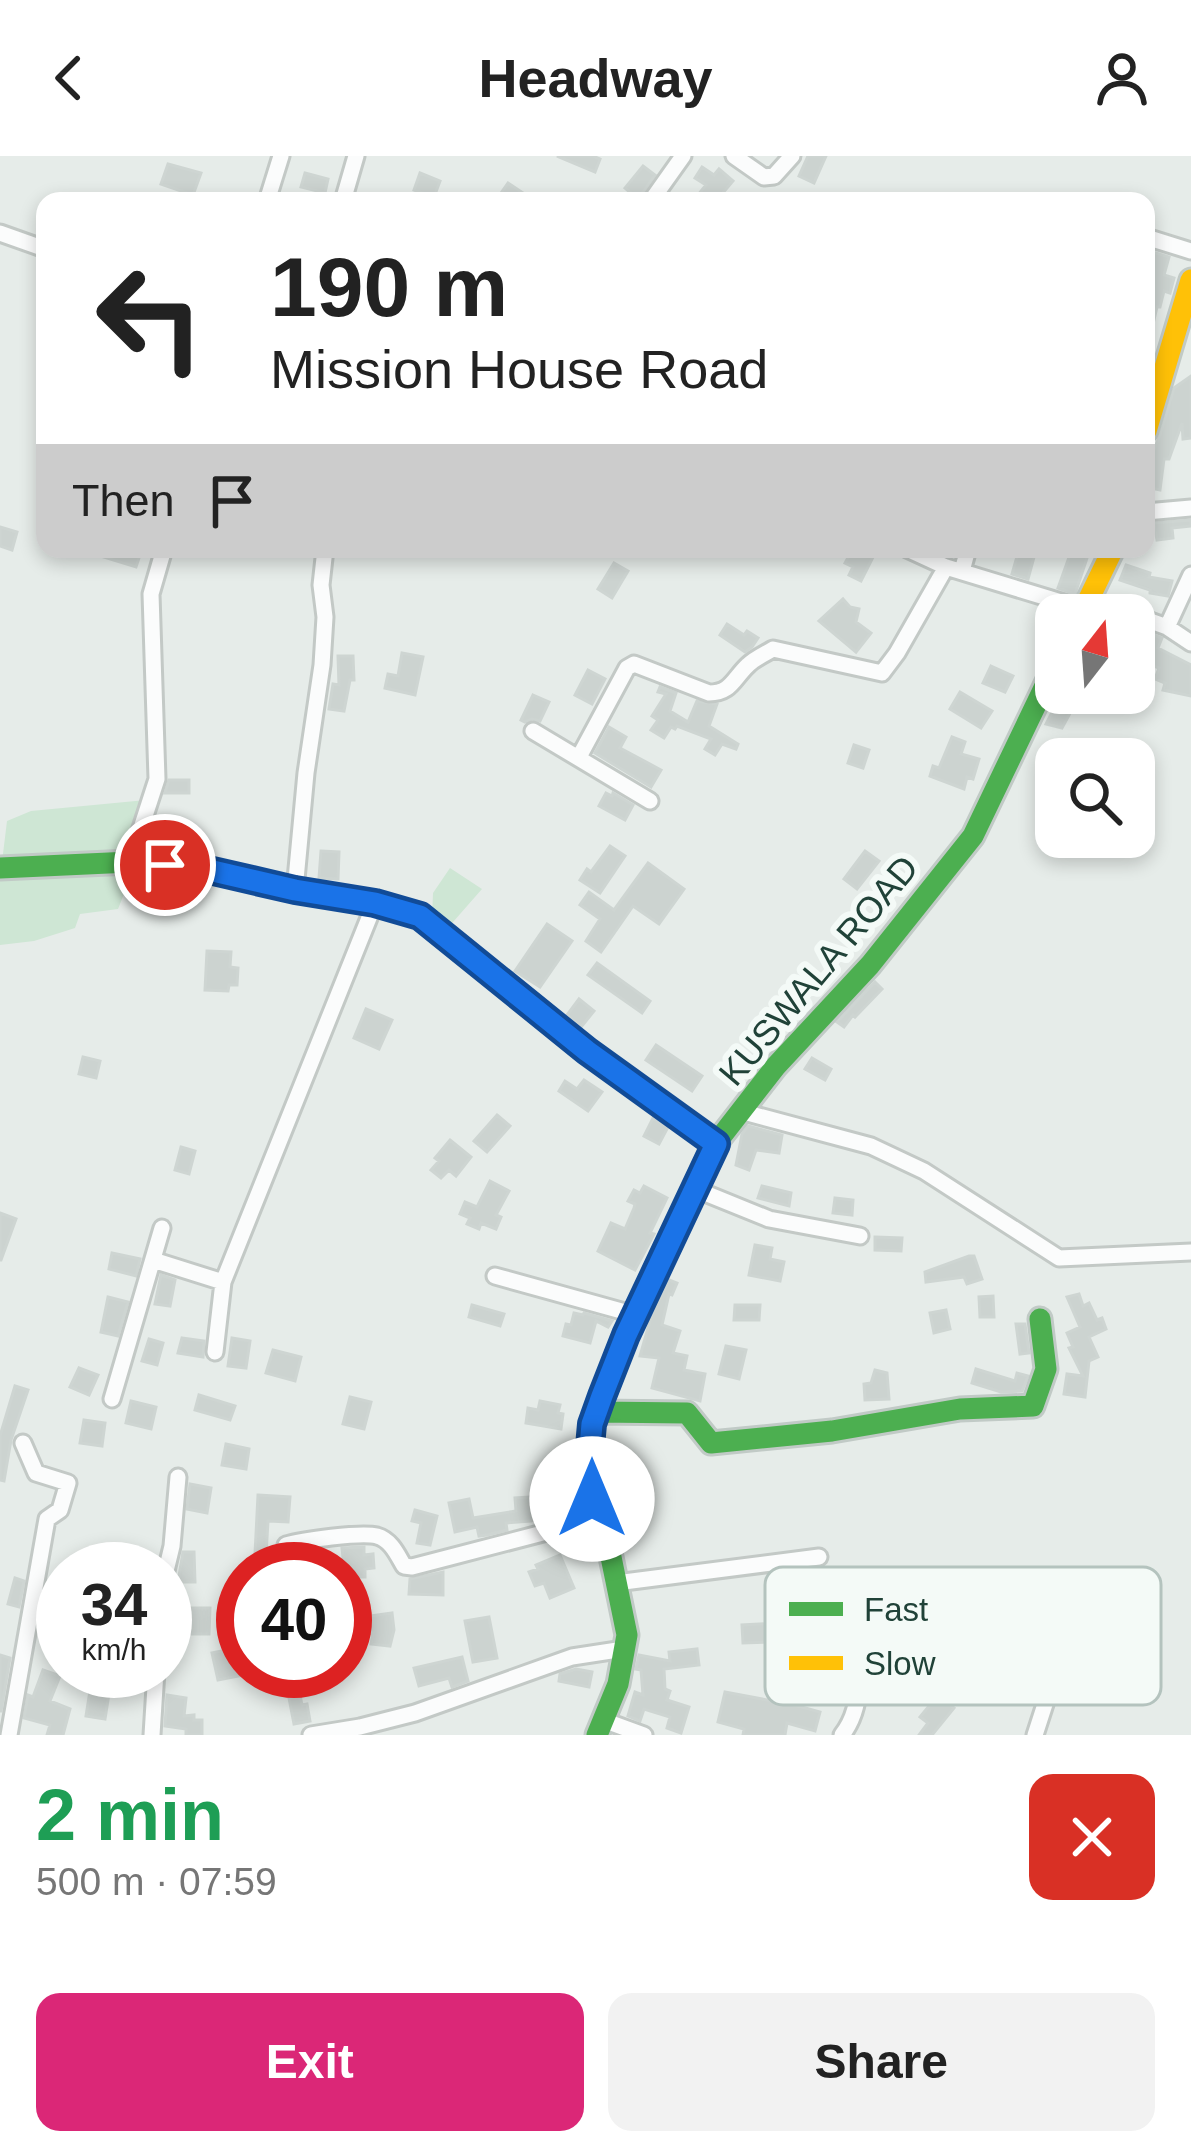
<!DOCTYPE html>
<html lang="en">
<head>
<meta charset="utf-8">
<style>
	body { margin:0; font-family:Arial,sans-serif; background:#f2f2f2; color:#222; height:100vh; display:flex; flex-direction:column; font-size:45px; white-space:nowrap }
	* { box-sizing:border-box; margin:0 }
	p { font-size:39px; color:#767676 }
	.icon { flex:none; width:66px; height:66px; fill:none; stroke:currentColor; stroke-width:2; stroke-linecap:round; stroke-linejoin:round }
	.map { position:relative; height:1579px; overflow:hidden }
	.panel { display:flex; flex-direction:column; background:#fff; flex:1 }
	.panel>* { flex:none }
	.guide { position:absolute; left:36px; top:36px; width:1119px; height:366px; border-radius:24px; box-shadow:0 6px 18px #0003; background:#fff; color:#222; overflow:hidden }
	.needle { width:78px; rotate:17deg }
	.buttons { position:absolute; left:1035px; top:438px; display:grid; gap:24px }
	.buttons a { display:grid; place-items:center; width:120px; height:120px; border-radius:24px; background:#fff; box-shadow:0 6px 18px #0003; font-size:60px }
	.speed { position:absolute; left:36px; top:1386px; display:flex; gap:24px; font-size:60px; font-weight:700; text-align:center }
	.speed>* { display:grid; place-content:center; width:156px; height:156px; border-radius:50%; background:#fff; box-shadow:0 6px 18px #0003; line-height:1 }
	.speed small { font-size:30px; font-weight:400 }
	.speed .limit { border:18px solid #d22; background:#fff; color:#111 }
	.pin { position:absolute; display:grid; place-items:center; width:102px; height:102px; color:#fff; margin:-51px; border:6px solid #fff; border-radius:50%; box-shadow:0 3px 12px #0007 }
	.me { position:absolute; width:132px; margin:-66px; rotate:0deg; stroke-linejoin:round; filter:drop-shadow(0 0 9px #0008) }
	.turn { display:flex; align-items:center; gap:42px; height:252px; padding:0 36px; font-size:54px }
	.turn .icon { width:156px; height:156px; stroke-width:2.5 }
	.turn b { display:block; font-size:84px; line-height:102px }
	.then { display:flex; align-items:center; height:114px; padding:0 36px; background:#0003; gap:24px; font-size:45px }
	.round { display:grid; place-items:center; flex:none; width:126px; height:126px; border-radius:24px; background:#f2f2f2 }
	.headline { display:flex; align-items:center; justify-content:space-between; height:204px; padding:0 36px }
	h1 { font-size:72px; font-weight:700; line-height:90px; color:#1e9e55 }
	.primary-button { display:flex; gap:24px; margin-top:auto; padding:24px 36px }
	.primary-button a { flex:1; height:138px; border-radius:24px; background:#db2777; color:#fff; font-size:48px; font-weight:700; line-height:138px; text-align:center }
	.primary-button a+a { background:#f2f2f2; color:#222 }
	header { display:flex; justify-content:space-between; align-items:center; height:156px; padding:0 36px; background:#fff; font-size:54px; font-weight:700 }
	.map>svg:first-child { display:block }
	.green { fill:#cee6d4 }
	.building { fill:#ccd3d0; stroke:#ced5d2; stroke-width:3 }
	.lines { fill:none; stroke-linecap:round; stroke-linejoin:round }
	.street-casing { stroke:#c3c9c6; stroke-width:21 }
	.fast-casing { stroke:#c1cac6; stroke-width:27 }
	.slow-casing { stroke:#c1cac6; stroke-width:27 }
	.street { stroke:#fbfcfc; stroke-width:15 }
	.fast { stroke:#4caf50; stroke-width:21 }
	.slow { stroke:#ffc107; stroke-width:21 }
	.route-casing { stroke:#114b97; stroke-width:30 }
	.route { stroke:#1a73e8; stroke-width:21 }
	.labels { text-anchor:middle; stroke-width:12; stroke-linejoin:round; paint-order:stroke }
	.street-label { font-size:36px; fill:#204238; stroke:#f4faf7 }
	.key { fill:#f4faf7; stroke:#b4c3be; stroke-width:3 }
	.key-label { font-size:33px; fill:#204238 }
</style>
</head>
<body>
<header><svg class="icon" aria-label="back" viewBox="0 0 24 24"><path d="M15 5l-7 7 7 7"/></svg>Headway<svg class="icon" aria-label="person" viewBox="0 0 24 24"><circle cx="12" cy="8" r="4"/><path d="M4 21q1-7 8-7t8 7"/></svg></header>
<div class="map">
<svg width="1191" height="1579" viewBox="0 0 1191 1579">
	<rect width="100%" height="100%" fill="#e6ece9"/>
	<path class="green" d="M146,644L126,699L2,706L7,665L31,655Z
		M129,710L127,730L118,753L80,758L75,772L34,785L0,789V719Z
		M450,712L482,733L446,774L432,763L433,737Z"/>
	<path class="building" d="M557,0H593L600,3L595,16Z
		M808,0H826L814,27L799,20Z
		M168,8L201,17L193,39L161,28Z
		M643,10L655,19L638,43L625,32Z
		M702,11L714,19L719,13L733,25L716,45H693L706,29L695,22Z
		M305,17L328,23L325,37L301,31Z
		M420,17L440,25L434,41L414,34Z
		M508,27L535,45H506L499,40Z
		M1146,94L1169,101L1164,119L1174,122L1170,137L1164,135L1160,151H1157L1150,181L1146,180V144L1152,121L1146,119Z
		M1191,220V282L1183,283L1182,267L1169,303H1164L1160,334L1146,331V313L1160,279L1174,232Z
		M1191,364V370L1172,372L1173,382L1157,384L1154,367Z
		M0,371L17,376L12,394L0,390Z
		M87,393H131L141,396L136,411L87,396Z
		M863,393L874,399L861,425L849,419L853,411L845,407L851,396L859,400Z
		M1072,393H1090L1075,438L1058,432Z
		M1018,397L1034,401L1028,423L1012,418Z
		M614,407L628,415L612,442L598,433Z
		M1126,409L1150,417L1149,421L1172,425L1168,440L1150,437V434L1120,424Z
		M843,443L850,451L859,453L856,466L871,477L856,496L819,465Z
		M1050,455L1063,459H1056V490L1037,481Z
		M727,468L744,479L747,475L758,482L752,491L745,496L720,479Z
		M1134,472L1162,482L1158,492L1191,509V540L1163,534L1165,527L1155,523L1159,512L1140,505L1150,480L1134,476Z
		M402,497L423,501L415,539L385,532L388,518L398,520Z
		M338,500H353L354,524H350L344,555L329,553L333,528L339,529Z
		M991,510L1013,520L1005,536L983,527Z
		M588,514L605,523L592,548L575,539Z
		M660,531L676,537L670,555L688,566L697,545L717,548L709,570L738,588L736,593L722,588L715,599L705,593L711,583L677,570L675,573L671,571L664,582L651,574L658,564L652,560L666,538L658,536Z
		M960,536L992,555L981,572L950,553Z
		M1062,537H1081L1062,572L1046,568Z
		M533,539L549,546L540,565L532,563L525,566L521,564Z
		M609,571L626,581L620,592L661,614L651,631L595,597Z
		M952,581L965,586L961,598L979,603L973,623L967,621L964,633L930,620L933,610L939,612Z
		M854,589L869,594L863,612L848,607Z
		M169,624H189V637H165Z
		M606,637L612,640L613,637L633,649L625,664L599,650Z
		M610,690L625,700L600,737L580,724L587,713L591,716Z
		M321,695L339,696L338,723L319,722Z
		M865,695L879,705L857,733L844,723Z
		M648,707L684,733L659,768L633,750L601,796L586,785L600,763L580,749L589,736L614,754Z
		M547,768L572,785L540,831L515,815Z
		M207,795L231,796L230,811L238,812L237,829H229L228,835L205,834Z
		M597,807L650,845L642,857L588,819Z
		M875,826L882,833L855,861L853,859L844,871L837,866Z
		M579,843L594,855L581,871L567,859Z
		M366,853L392,864L379,893L354,882Z
		M656,889L702,920L692,935L646,904Z
		M83,901L100,905L96,922L79,918Z
		M812,902L831,913L825,924L805,913Z
		M584,924L602,936L588,955L559,935L565,925L577,933Z
		M497,959L510,970L487,996L474,985Z
		M653,962L668,971L659,988L644,980Z
		M748,970L782,979L779,997L756,994L749,1014L736,1009L742,978Z
		M450,984L471,1001L456,1020L449,1014L441,1022L431,1014L439,1005L435,1002Z
		M181,991L195,995L189,1018L175,1014Z
		M490,1025L509,1035L496,1059L501,1061L496,1073L481,1067L479,1073L467,1068L470,1062L460,1058L465,1046L477,1051Z
		M644,1030L667,1042L650,1077L654,1078L635,1114L598,1095L611,1067L625,1073L634,1052L635,1048L628,1045L634,1034L640,1037Z
		M762,1030L791,1037L789,1050L758,1042Z
		M835,1042L853,1044L852,1059L833,1057Z
		M0,1057L16,1063L1,1104H0Z
		M875,1081L902,1082L901,1095L875,1094Z
		M755,1089L772,1092L770,1103L784,1106L780,1125L749,1119Z
		M112,1097L140,1103L136,1120L109,1113Z
		M969,1100H974L982,1123L967,1128L964,1121L926,1126L925,1116Z
		M161,1119L175,1124L170,1150L155,1148Z
		M669,1124L677,1127L672,1139L669,1138L662,1169L680,1175L673,1197L687,1200L684,1214L705,1218L700,1245L652,1232L659,1202L640,1200L652,1158Z
		M1079,1138L1083,1150L1089,1147L1097,1164L1102,1162L1106,1173L1089,1181L1098,1201L1089,1205L1085,1241L1064,1238L1067,1218L1083,1220L1069,1192L1073,1191L1067,1177L1080,1171L1067,1141Z
		M993,1140L994,1161H980L979,1141Z
		M108,1141L128,1146L118,1180L101,1176Z
		M472,1149L504,1158L500,1170L469,1161Z
		M735,1149H760L759,1164H734Z
		M946,1154L950,1173L934,1177L930,1157Z
		M574,1157L583,1159L584,1157L612,1165L608,1171L596,1165L590,1187L563,1180L566,1168L571,1169Z
		M1016,1168H1025L1029,1197L1020,1198Z
		M182,1182L204,1185L203,1201L178,1197Z
		M232,1182L250,1185L246,1212L228,1210Z
		M149,1183L163,1187L157,1209L142,1205Z
		M726,1190L746,1194L739,1223L719,1218Z
		M273,1194L301,1201L295,1225L266,1217Z
		M79,1212L98,1219L89,1239L70,1231Z
		M976,1213L1015,1225L1017,1217L1028,1220L1022,1235L1001,1236L972,1227Z
		M875,1214L887,1217L889,1243L865,1244L864,1228L871,1227Z
		M15,1230L28,1234L11,1284L4,1325L0,1324V1280Z
		M199,1239L235,1250L230,1264L195,1254Z
		M350,1241L371,1246L364,1273L343,1268Z
		M131,1245L156,1251L151,1273L126,1267Z
		M540,1245L560,1249L558,1257L563,1258L561,1273L526,1267L528,1252L538,1254Z
		M84,1264L105,1267L102,1290L80,1287Z
		M226,1288L249,1293L246,1313L222,1309Z
		M190,1328L211,1332L207,1357L187,1353Z
		M258,1339L290,1341L288,1366L268,1365L266,1399L255,1398Z
		M529,1341L530,1351L557,1343L560,1354L531,1365L506,1367L507,1374L487,1379L479,1380L477,1371L455,1376L449,1347L469,1343L473,1362L516,1355L515,1342Z
		M415,1354L437,1360L430,1389L417,1387L421,1367L412,1365Z
		M364,1391V1399L373,1398L374,1412L365,1413V1421H345L342,1392Z
		M183,1396H194L195,1426H178Z
		M117,1397L140,1402L138,1413H114Z
		M560,1399L574,1432L550,1442L544,1427L535,1430L529,1416L538,1413L536,1409Z
		M818,1413L820,1460L835,1459L837,1477L779,1478L772,1480L768,1486L743,1487L742,1469L779,1467L778,1460L796,1459L795,1416Z
		M443,1416V1439L409,1438L410,1423Z
		M15,1422L24,1425L19,1451L8,1448Z
		M52,1422L63,1425V1500L47,1498L52,1469L48,1468L53,1447L46,1446Z
		M186,1452H210L209,1478H186V1473L175,1472L176,1461L186,1462Z
		M392,1457L394,1474L390,1490L371,1488L373,1477L365,1478L363,1461Z
		M489,1461L497,1502L473,1506L465,1465Z
		M237,1492L243,1519L218,1524L212,1497Z
		M697,1493L699,1509L664,1513L665,1533L670,1535L667,1544L689,1551L681,1577L667,1572L670,1561L644,1553L640,1565L628,1560L635,1536L643,1539L641,1514L636,1513L639,1499L670,1505L669,1496Z
		M0,1499L10,1502L1,1555H0Z
		M462,1501L468,1525L452,1531L449,1522L419,1530L414,1512Z
		M576,1513L592,1516L589,1531L559,1525L560,1518Z
		M43,1514L60,1520L50,1545L70,1553L63,1579H47L50,1569L24,1562L28,1539L33,1541Z
		M93,1516L112,1519L105,1563L86,1560Z
		M725,1536L778,1546L779,1541L791,1543V1548L820,1556L815,1575L787,1567L785,1579H743L744,1573L718,1566Z
		M167,1539L186,1542L184,1560L194,1559V1564H202V1579H186V1573L165,1570Z
		M300,1539L302,1549L307,1548L310,1565L294,1568L289,1542Z
		M938,1539L954,1552L932,1579H919L928,1567L920,1561Z"/>
	<g class="lines">
		<defs>
			<path id="street" d="M734,0L764,21L774,20L792,0
				M267,45L281,0
				M343,45L356,0
				M651,45L683,0
				M0,77L45,93
				M1146,81L1191,95
				M1146,356L1191,352
				M907,393L946,411L1084,453
				M962,415L968,393
				M1089,444L1133,459
				M1134,459L1167,471L1191,487
				M1167,471L1191,419
				M533,575L650,645
				M579,601L627,512L634,508L709,537C731,537 733,523 748,509C755,502 765,498 773,493L882,517L897,497L946,411
				M130,706L157,623L151,438L164,393
				M295,734L306,617L322,509L325,461L321,429L325,393
				M740,955L871,990L924,1015L1059,1102L1191,1096
				M695,1033L769,1063L860,1080
				M153,1104L223,1126L375,747
				M495,1120L636,1159
				M215,1196L223,1126
				M112,1243L162,1072
				M286,1389C302,1384 361,1376 377,1380C391,1384 397,1398 404,1410L412,1411L562,1372L597,1359
				M165,1419L172,1390L178,1321
				M616,1427L819,1401
				M779,1490L857,1489
				M603,1564L644,1579
				M9,1579L47,1363L60,1354L68,1327L36,1317L23,1287
				M152,1579L156,1515
				M311,1579L360,1571L415,1557L572,1501L624,1493
				M842,1579C871,1542 856,1485 846,1443
				M1035,1579L1047,1542"/>
			<path id="fast" d="M0,712L130,706L200,713L295,734L375,747L420,760L587,895L717,988
				M597,1256L687,1257L711,1287L832,1275L960,1253L1033,1250L1046,1213L1040,1163
				M597,1579L618,1528L627,1479L611,1401L592,1343L588,1314L593,1268L626,1179L720,982L776,910L870,809L973,680L1056,507"/>
			<path id="slow" d="M1146,275L1191,124
				M1081,459L1113,393"/>
		</defs>
		<use href="#street" class="street-casing"/>
		<use href="#fast" class="fast-casing"/>
		<use href="#slow" class="slow-casing"/>
		<use href="#street" class="street"/>
		<use href="#fast" class="fast"/>
		<use href="#slow" class="slow"/>
	</g>
	<g class="lines">
		<defs>
			<path id="route" d="M165,709L200,712L295,734L375,747L420,760L587,895L716,988L626,1179L602,1240L592,1268L588,1313L592,1343"/>
		</defs>
		<use href="#route" class="route-casing"/>
		<use href="#route" class="route"/>
	</g>
	<g class="labels">
		<g class="street-label">
			<text transform="translate(818 814) rotate(-50)" y="13">KUSWALA ROAD</text>
		</g>
	</g>
	<rect x="765" y="1411" width="396" height="138" rx="18" class="key"/>
	<rect x="789" y="1446" width="54" height="14" fill="#4caf50"/>
	<rect x="789" y="1500" width="54" height="14" fill="#ffc107"/>
	<g class="key-label">
		<text x="864" y="1465">Fast</text>
		<text x="864" y="1519">Slow</text>
	</g>
</svg>
<div class="buttons">
<a><svg class="needle" viewBox="-14 -14 28 28"><path d="M0-13l5 13h-10z" fill="#e53935"/><path d="M0 13l5-13h-10z" fill="#767676"/></svg></a>
<a><svg class="icon" aria-label="search" viewBox="0 0 24 24"><circle cx="10" cy="10" r="6"/><path d="M15 15l6 6"/></svg></a>
</div>
<div class="speed"><div>34<small>km/h</small></div><div class="limit">40</div></div>
<div class="pin" style="left:165px;top:709px;background:#d93025"><svg class="icon" aria-label="arrive" viewBox="0 0 24 24"><path d="M6 21V4h12l-3 4 3 4H6"/></svg></div>
<svg class="me" style="left:592px;top:1343px" viewBox="-20 -20 40 40"><circle r="19" fill="#fff"/><path d="M0-13L10 11 0 6-10 11z" fill="#1a73e8"/></svg>
<div class="guide">
<div class="turn"><svg class="icon" aria-label="left" viewBox="0 0 24 24"><path d="M17 20v-9H6M10 6l-5 5 5 5"/></svg><div><b>190 m</b>Mission House Road</div></div>
<div class="then">Then<svg class="icon" aria-label="arrive" viewBox="0 0 24 24"><path d="M6 21V4h12l-3 4 3 4H6"/></svg></div>
</div>
</div>
<section class="panel">
<div class="headline"><div><h1>2 min</h1><p>500 m · 07:59</p></div><a class="round" style="background:#d93025;color:#fff"><svg class="icon" aria-label="close" viewBox="0 0 24 24"><path d="M6 6l12 12M18 6L6 18"/></svg></a></div>
<div class="primary-button"><a>Exit</a><a>Share</a></div>
</section>
</body>
</html>
